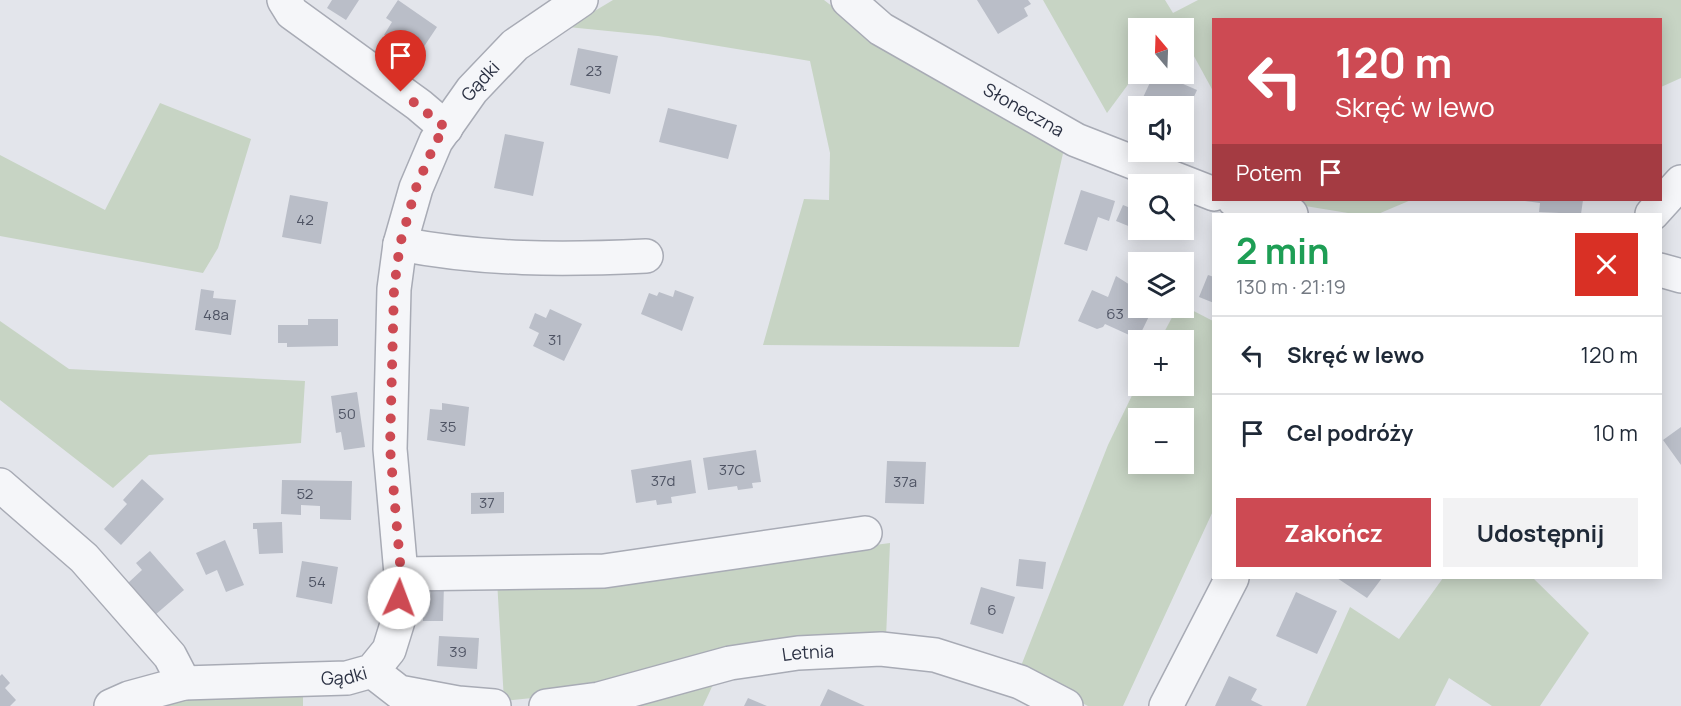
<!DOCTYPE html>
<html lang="pl">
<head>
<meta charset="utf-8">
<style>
	body { margin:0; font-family:Manrope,sans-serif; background:#f2f2f3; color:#1f2937; height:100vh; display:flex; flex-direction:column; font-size:22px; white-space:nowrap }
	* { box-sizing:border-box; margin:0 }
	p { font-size:20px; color:#747a83 }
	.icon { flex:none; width:33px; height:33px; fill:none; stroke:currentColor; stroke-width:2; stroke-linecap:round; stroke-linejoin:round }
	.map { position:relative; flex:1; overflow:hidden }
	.details { position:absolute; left:1212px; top:213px; width:450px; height:366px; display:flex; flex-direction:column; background:#fff; border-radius:0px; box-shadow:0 3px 15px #0003 }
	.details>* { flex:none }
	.guide { position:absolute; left:1212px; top:18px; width:450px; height:183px; border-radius:0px; box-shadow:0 3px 15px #0003; background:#cd4a53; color:#fff; overflow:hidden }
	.needle { width:39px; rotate:341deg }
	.buttons { position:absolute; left:1128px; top:18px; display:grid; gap:12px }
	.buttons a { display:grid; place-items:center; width:66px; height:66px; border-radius:0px; background:#fff; box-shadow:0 3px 15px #0003; font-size:30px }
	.pin { position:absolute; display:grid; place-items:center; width:51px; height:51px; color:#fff; margin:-62px -26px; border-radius:50% 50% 50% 0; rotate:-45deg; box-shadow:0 0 6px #0007 }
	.pin .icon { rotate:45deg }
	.me { position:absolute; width:66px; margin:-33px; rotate:2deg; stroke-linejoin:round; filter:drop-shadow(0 0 4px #0008) }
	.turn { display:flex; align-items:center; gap:21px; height:126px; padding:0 24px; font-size:27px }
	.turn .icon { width:78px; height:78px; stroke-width:2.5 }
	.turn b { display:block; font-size:42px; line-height:51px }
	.then { display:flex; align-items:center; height:57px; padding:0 24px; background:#0003; gap:12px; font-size:22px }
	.round { display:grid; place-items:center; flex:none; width:63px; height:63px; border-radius:0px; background:#f2f2f3 }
	.headline { display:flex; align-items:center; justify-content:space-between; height:102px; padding:0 24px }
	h1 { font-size:36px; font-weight:700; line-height:45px; color:#1e9e55 }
	.primary-button { display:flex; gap:12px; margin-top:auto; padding:12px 24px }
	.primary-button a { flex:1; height:69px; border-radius:0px; background:#cd4a53; color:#fff; font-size:24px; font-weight:700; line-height:69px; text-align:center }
	.primary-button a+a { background:#f2f2f3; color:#1f2937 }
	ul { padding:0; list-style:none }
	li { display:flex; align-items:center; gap:18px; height:78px; padding:0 24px; border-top:2px solid #e0e1e3 }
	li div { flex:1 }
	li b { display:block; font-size:22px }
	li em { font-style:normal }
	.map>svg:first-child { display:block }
	.green { fill:#c7d4c4; fill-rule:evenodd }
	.building { fill:#babec8 }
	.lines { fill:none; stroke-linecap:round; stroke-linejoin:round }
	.minor-casing { stroke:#a8abb5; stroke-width:36 }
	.minor { stroke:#f5f6f9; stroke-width:33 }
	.route { stroke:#cd4a53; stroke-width:10; stroke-dasharray:0 18 }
	.labels { text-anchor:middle; stroke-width:5; stroke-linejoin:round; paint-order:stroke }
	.number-label { font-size:15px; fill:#4f5464 }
	.street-label { font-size:18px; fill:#2b3143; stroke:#f2f4f8 }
</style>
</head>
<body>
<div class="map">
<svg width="1681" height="706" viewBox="0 0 1681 706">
	<rect width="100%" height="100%" fill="#e3e5eb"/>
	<path class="green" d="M613,0H824L863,30L1064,149L1019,347L763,345L804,199L829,200L830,153L810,61L658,36L568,27Z
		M1043,0H1165L1173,13L1198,0H1681V78L1661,87L1660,20H1214L1213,91L1184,38V28H1178L1175,23L1170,28H1138V71L1107,113Z
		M160,103L251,139L218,248L203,273L0,236V155L105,210Z
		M1269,200H1411L1378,214H1354Z
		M1184,306L1213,321V511L1123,706H1088L1019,671L1108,445L1138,383V386H1184V340H1160L1177,308ZM1138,418H1184V464H1138Z
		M0,321L69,369L305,381L301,443L149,455L113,488L0,400Z
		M890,543L886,638L571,694L504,701L497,580L627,578Z
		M1443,578H1533L1589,633L1540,706H1492L1449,678L1435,706H1306L1350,607L1399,639Z
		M717,676L703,706H615Z
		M303,690V706H144L163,699Z"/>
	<path class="building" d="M332,0H359L346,20L327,8Z
		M398,0L437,27L417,57L384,35L392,22L386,18Z
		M977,0H1028L1031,4L1024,8L1028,16L998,34Z
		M578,48L618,56L610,94L570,85Z
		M1154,74H1160L1197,90L1184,119V106H1139Z
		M668,108L737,125L728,159L659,142Z
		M505,134L544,142L533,196L494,188Z
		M1081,190L1115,201L1109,221L1098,217L1087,251L1064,244Z
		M290,195L328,202L321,244L282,237Z
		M1525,200H1583L1581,214L1539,212L1540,203L1525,201Z
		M1123,205L1138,211V230H1161L1158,238L1116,221Z
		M1208,275L1214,277V303L1199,297Z
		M1116,276L1138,290V308H1153L1138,339L1105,324L1103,327L1097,329L1078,321L1092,290L1108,297Z
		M201,289L214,291L213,298L236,300L231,335L195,330Z
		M675,290L694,297L682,331L641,314L649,293L657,296L659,292L673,297Z
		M550,309L582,324L564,361L533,346L539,333L529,328L535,313L546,318Z
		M308,319H338V346L287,347V343H278V325H308Z
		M357,392L365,447L344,450L341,432L336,433L331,396Z
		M442,403L469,407L465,446L427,440L430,409L442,410Z
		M1681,427V465L1663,440Z
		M756,450L761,482L752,483L753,488L738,490L737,486L708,490L703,458Z
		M691,460L696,493L671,497L672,503L657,505L656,500L636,503L631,470Z
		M887,461L926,462L924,504L885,503Z
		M142,479L164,499L121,545L104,529L127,504L123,500Z
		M282,480L352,481L351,520L320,519V506L301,505V515L281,514Z
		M504,492V513L471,514V493Z
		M282,522L283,553L259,554L257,529H253V523Z
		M225,540L244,585L226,592L217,570L206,575L196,553Z
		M150,551L184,590L155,615L128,583L142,570L136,563Z
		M1019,559L1046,562L1043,589L1016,586Z
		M302,561L338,567L332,604L296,597Z
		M1337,578H1382L1367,598Z
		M423,583L444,584L443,621H423Z
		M981,587L1015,597L1003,634L970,624Z
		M1296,592L1337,611L1317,654L1276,636Z
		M439,636L479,638L477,669L437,666Z
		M2,674L10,683L5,688L16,700L10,706H0V676Z
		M1229,676L1257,689L1251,700L1263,706H1215Z
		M828,689L865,706H820Z
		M748,698L767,706H744Z"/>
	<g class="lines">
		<defs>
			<g id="minor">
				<path d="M284,0L292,13L419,105L446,128"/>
				<path id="s1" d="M848,0L881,29L1076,140L1214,194"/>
				<path d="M1234,200L1291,214"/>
				<path d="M1652,214L1681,182"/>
				<path d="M400,244C483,260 562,260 646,256"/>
				<path d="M1660,270L1681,276"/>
				<path d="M0,485L84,558L170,656L184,683"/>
				<path d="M401,574L604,571L865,533"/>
				<path d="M372,671L399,692L458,703L494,706"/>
				<path id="s2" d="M111,706L129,698L184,683L347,678L372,671L389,650L398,621L401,574L390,449L394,289L400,244L416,188L436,141L472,90L515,45L581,0"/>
				<path id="s3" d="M546,706L599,699L730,663L798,653L881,649L935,655L1020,682L1066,706"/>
				<path d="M1166,706L1232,578"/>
			</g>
		</defs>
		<use href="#minor" class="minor-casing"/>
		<use href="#minor" class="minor"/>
	</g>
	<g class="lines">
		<path class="route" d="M399,598L401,574L390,448L394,289L400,244L416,188L436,141L446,128L401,92"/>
	</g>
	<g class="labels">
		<g class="number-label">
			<text x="594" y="76">23</text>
			<text x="305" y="225">42</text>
			<text x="1115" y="319">63</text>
			<text x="216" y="320">48a</text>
			<text x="555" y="345">31</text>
			<text x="347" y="419">50</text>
			<text x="448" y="432">35</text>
			<text x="732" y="475">37C</text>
			<text x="663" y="486">37d</text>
			<text x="905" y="487">37a</text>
			<text x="305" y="499">52</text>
			<text x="487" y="508">37</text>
			<text x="317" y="587">54</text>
			<text x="992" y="615">6</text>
			<text x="458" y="657">39</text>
		</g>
		<g class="street-label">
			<text dy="6" stroke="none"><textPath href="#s2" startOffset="885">Gądki</textPath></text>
			<text dy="6" stroke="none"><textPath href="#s1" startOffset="208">Słoneczna</textPath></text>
			<text dy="6" stroke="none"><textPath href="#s3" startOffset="268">Letnia</textPath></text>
			<text dy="6" stroke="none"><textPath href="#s2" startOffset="237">Gądki</textPath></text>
		</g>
	</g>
</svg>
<div class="buttons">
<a><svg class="needle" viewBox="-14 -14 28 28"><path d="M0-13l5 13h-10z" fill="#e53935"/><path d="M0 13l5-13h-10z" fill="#747a83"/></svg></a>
<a><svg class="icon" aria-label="sound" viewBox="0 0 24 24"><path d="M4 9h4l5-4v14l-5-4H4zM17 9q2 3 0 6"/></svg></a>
<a><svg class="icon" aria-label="search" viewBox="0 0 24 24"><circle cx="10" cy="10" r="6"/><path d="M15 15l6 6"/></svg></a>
<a><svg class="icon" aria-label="layers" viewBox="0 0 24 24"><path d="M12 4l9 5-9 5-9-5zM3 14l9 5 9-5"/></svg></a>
<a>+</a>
<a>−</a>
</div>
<div class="pin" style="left:401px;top:92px;background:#d93025"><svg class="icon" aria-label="arrive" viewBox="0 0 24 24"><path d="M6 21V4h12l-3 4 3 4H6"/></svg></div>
<svg class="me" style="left:399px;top:598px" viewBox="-20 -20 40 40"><circle r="19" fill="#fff"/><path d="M0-13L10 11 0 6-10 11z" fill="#cd4a53"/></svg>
<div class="guide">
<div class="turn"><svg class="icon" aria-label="left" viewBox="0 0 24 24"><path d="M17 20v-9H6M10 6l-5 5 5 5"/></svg><div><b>120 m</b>Skręć w lewo</div></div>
<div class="then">Potem<svg class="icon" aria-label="arrive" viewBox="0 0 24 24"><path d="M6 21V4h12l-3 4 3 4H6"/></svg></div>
</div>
<section class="details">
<div class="headline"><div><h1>2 min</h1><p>130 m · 21:19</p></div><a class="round" style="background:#d93025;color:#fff"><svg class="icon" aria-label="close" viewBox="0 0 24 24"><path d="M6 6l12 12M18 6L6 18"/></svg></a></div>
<ul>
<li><svg class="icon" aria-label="left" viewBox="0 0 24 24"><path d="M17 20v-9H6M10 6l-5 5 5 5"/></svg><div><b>Skręć w lewo</b></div><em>120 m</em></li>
<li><svg class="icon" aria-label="arrive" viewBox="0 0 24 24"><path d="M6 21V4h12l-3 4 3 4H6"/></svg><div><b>Cel podróży</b></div><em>10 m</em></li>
</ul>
<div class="primary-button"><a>Zakończ</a><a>Udostępnij</a></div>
</section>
</div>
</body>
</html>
